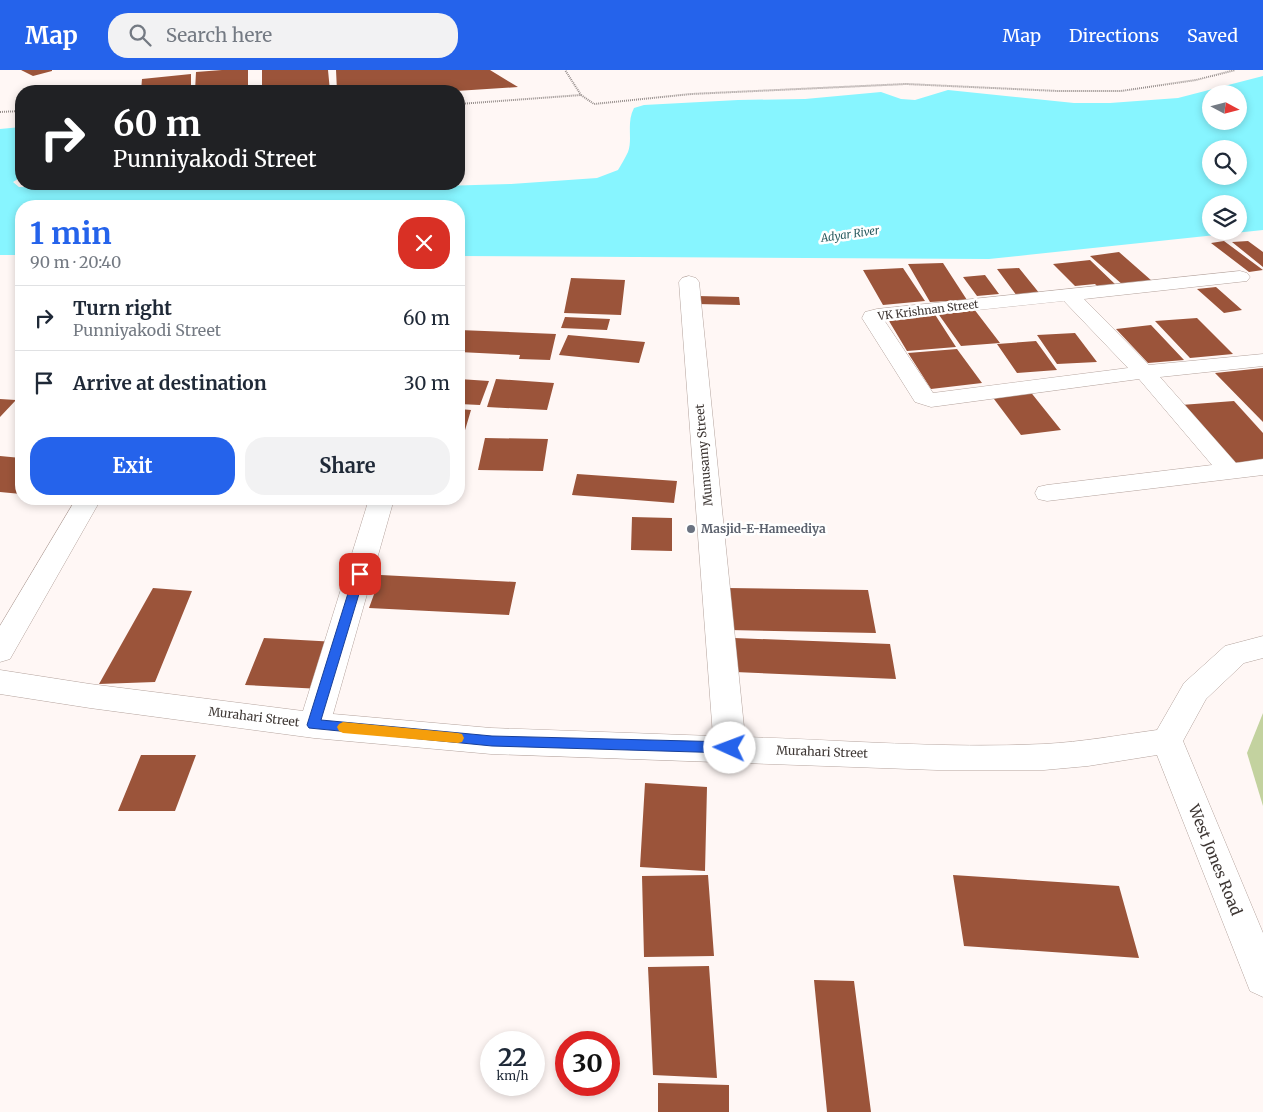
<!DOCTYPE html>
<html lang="en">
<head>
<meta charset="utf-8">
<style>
	body { margin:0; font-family:Merriweather,serif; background:#f2f2f3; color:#1f2937; height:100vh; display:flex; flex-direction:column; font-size:19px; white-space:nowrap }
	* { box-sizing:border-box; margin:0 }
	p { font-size:16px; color:#747a83 }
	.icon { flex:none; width:28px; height:28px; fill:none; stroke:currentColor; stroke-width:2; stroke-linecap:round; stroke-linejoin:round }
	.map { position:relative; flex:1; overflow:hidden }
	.details { position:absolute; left:15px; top:130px; width:450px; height:305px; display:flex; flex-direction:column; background:#fff; border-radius:20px; box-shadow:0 2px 8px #0003 }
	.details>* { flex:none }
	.guide { position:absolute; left:15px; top:15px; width:450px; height:105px; border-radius:20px; box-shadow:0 2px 8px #0003; background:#202124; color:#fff; overflow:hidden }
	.needle { width:32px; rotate:97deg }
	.fabs { position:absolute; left:1202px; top:15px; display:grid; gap:10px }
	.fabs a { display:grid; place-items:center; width:45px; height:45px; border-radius:50%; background:#fff; box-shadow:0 2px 8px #0003; font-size:25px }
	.speed { position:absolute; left:480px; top:961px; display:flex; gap:10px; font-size:25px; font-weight:700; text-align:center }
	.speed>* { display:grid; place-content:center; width:65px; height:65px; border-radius:50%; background:#fff; box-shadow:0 2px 8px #0003; line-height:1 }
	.speed small { font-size:12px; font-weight:400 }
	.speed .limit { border:8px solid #d22; background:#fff; color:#111 }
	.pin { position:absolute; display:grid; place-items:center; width:42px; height:42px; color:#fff; margin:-21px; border-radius:10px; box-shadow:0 2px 8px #0006 }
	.me { position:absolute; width:55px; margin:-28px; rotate:272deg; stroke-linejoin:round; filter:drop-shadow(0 0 4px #0008) }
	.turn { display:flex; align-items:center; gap:18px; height:105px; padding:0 15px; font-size:22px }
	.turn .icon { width:65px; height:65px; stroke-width:2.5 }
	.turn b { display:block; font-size:35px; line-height:42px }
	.round { display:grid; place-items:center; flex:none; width:52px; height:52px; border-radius:20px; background:#f2f2f3 }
	.head { display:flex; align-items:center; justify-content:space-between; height:85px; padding:0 15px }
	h1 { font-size:30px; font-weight:700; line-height:38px; color:#2563eb }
	.button { display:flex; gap:10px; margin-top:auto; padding:10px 15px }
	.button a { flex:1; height:58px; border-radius:20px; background:#2563eb; color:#fff; font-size:20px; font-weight:700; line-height:58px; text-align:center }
	.button a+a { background:#f2f2f3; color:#1f2937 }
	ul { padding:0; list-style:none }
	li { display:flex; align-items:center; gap:15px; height:65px; padding:0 15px; border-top:1px solid #e0e1e3 }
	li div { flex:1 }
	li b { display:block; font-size:19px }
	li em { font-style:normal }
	header { display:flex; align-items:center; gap:30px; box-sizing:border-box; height:70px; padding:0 25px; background:#2563eb; color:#fff }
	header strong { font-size:24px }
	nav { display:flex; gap:28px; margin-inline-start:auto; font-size:18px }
	.search { width:350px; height:45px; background:#f2f2f3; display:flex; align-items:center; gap:12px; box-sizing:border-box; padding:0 18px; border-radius:20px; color:#747a83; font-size:19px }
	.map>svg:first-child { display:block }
	.green { fill:#c3d29f }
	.water { fill:#87f5ff; fill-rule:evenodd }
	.building { fill:#9b543a }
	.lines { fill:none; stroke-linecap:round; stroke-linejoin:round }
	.minor-casing { stroke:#b4a39d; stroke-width:1 }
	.path { stroke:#978f8d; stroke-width:2; stroke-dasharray:1 1; stroke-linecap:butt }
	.minor { fill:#fff; fill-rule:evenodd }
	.route { fill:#2563eb; stroke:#184099 }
	.slow { fill:#f59e0b }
	.worship-dot { fill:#6b7280; stroke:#fff; stroke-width:2 }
	.labels { text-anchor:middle; stroke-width:5; stroke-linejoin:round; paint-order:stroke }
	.far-water-label { font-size:11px; font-style:italic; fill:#2a5b5f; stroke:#fff }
	.far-street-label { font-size:11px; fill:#3f3835; stroke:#fff }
	.street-label { font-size:12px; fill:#3f3835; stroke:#fff }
	.worship-label { font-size:12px; font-weight:bold; fill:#5b616d; stroke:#fff; text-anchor:start }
	.near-street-label { font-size:15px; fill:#3f3835; stroke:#fff }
</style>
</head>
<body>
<header>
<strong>Map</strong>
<div class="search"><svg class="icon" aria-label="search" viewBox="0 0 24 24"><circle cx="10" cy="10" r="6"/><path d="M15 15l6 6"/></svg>Search here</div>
<nav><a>Map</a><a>Directions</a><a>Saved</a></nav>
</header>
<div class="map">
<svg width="1263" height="1042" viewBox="0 0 1263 1042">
	<rect width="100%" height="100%" fill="#fff7f5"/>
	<path class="green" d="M1263,643V736L1247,683Z"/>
	<path class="water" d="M1263,6V160L989,189L459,186V136H21V185H0V59L21,57V107L13,112L19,117L57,118L113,114H378L406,117L511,114L597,108L618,100C621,95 625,88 628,82C633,69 626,53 634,38L644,35L738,30L805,29L881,22L901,29L915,30L948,20L1074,33H1110L1178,28ZM1211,24H1239V51H1211ZM1211,79H1239V106H1211ZM1211,134H1239V161H1211Z"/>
	<path class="building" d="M21,0H52V1L33,6Z
		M222,0H248V21H195L196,2Z
		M262,0H328L330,21H262Z
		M336,0H490L518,17L456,21H337Z
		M191,4V21H141L142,9Z
		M1224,171L1263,200L1249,202L1211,173Z
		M1248,171L1263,182V197L1232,172Z
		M1119,182L1152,211L1123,215L1090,186Z
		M1090,190L1117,216L1099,218L1095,214L1075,216L1053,194Z
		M943,193L967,230L930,232L908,194Z
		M903,198L925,231L883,235L863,200Z
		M1019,198L1040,224L1017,226L997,199Z
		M985,205L999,224L977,226L963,207Z
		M571,208L625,210L621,245L564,243Z
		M1216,217L1242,240L1224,243L1197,219Z
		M697,226L739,227L740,235L697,234Z
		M974,239L1000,273L961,276L937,242Z
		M934,243L956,277L907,281L886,246Z
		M565,247L610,249L607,260L561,258Z
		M1197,248L1233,284L1190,288L1155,251Z
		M1151,255L1184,290L1148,293L1116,259Z
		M459,260L556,264L550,290L519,289L520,285L459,282Z
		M1075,263L1097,292L1057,294L1037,265Z
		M568,265L645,272L639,293L559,285Z
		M1036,271L1057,300L1017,303L997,274Z
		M957,279L982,313L931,319L908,283Z
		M1263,298V352L1215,303Z
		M459,309L489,311L480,335L459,334Z
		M496,309L554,313L547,340L487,337Z
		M1029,320L1061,360L1021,365L991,325Z
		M0,329L16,330L0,347Z
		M1234,331L1263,363V391L1230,393L1181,335Z
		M459,339L471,340L463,367L459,366Z
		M485,368L548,369L543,401L478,400Z
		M0,386L21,388V424L0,422Z
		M577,404L677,411L674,433L572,425Z
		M632,447L672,448V481L631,480Z
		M381,505L516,512L509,545L369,538Z
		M153,518L192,521L155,612L99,614Z
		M727,518L868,520L876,563L729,560Z
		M264,568L337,572L321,619L245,615Z
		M734,568L890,574L896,609L735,602Z
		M141,685H196L175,741H118Z
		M645,713L707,717L705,801L640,797Z
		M708,805L714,886L644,887L642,806Z
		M953,805L1119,816L1139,888L964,876Z
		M709,896L717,1008L653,1005L648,897Z
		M814,910L854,911L871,1042H827Z
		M658,1013L729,1015V1042H658Z"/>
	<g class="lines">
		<defs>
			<path id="minor" d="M1240,201L1247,203L1250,207L1247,211L1084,229L1149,295L1263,284V296L1160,307L1236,393L1263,389V405L1047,431L1038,429L1035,423L1038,417L1047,415L1212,395L1139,309L931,337L915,332L862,248L865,242L877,239ZM1064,231L1128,298L933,323L884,250Z
				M689,206L696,208L699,212L745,667C844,670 945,679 1044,674C1082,672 1120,665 1157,660L1184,613L1225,576L1263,566V588L1244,593L1206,629L1183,671L1263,863V927L1250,921L1157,685L1088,696L1044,700H937L491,684L314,668L90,638L0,624V600L90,614L303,641L369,429H394L333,644L491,658L713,666L679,212L682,208Z
				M76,429H101L10,589L0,592V556Z"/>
		</defs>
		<use href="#minor" class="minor-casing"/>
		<path class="path" d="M581,25L594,34L691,24L906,14L1058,21H1121L1196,10L1235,0
			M459,34L581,25L565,0
			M0,42L21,41"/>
		<use href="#minor" class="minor"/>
	</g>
	<path class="route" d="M360,500L365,504L321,650L492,666L730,672L734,674L736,678L734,682L730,683L492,676L309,658L307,655L354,504Z"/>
	<path class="slow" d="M343,652L458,663L462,664L464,668L462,672L458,673L343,663L339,661L337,657L339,654Z"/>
	<circle class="worship-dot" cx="691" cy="459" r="5"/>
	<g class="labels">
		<g class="far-water-label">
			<text transform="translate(850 164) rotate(-8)" y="4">Adyar River</text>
		</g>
		<g class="far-street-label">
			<text transform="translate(928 240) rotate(-7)" y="4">VK Krishnan Street</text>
		</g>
		<g class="street-label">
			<text transform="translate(704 385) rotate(-95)" y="4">Munusamy Street</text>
			<text transform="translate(254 647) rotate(7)" y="4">Murahari Street</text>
			<text transform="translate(822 682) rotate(2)" y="4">Murahari Street</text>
		</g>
		<g class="worship-label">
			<text x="701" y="463">Masjid-E-Hameediya</text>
		</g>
		<g class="near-street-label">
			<text transform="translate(1215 790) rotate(68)" y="5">West Jones Road</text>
		</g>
	</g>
</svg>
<div class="fabs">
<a><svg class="needle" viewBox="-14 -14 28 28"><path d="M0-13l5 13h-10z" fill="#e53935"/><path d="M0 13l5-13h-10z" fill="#747a83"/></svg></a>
<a><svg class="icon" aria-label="search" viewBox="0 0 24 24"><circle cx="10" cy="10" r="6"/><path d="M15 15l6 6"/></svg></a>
<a><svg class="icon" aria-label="layers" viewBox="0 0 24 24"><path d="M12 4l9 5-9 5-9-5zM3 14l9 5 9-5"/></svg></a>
</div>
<div class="speed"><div>22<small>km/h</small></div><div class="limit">30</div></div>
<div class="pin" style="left:360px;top:504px;background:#d93025"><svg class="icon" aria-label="arrive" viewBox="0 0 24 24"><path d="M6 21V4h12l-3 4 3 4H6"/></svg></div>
<svg class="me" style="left:730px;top:678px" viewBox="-20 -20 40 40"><circle r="19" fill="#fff"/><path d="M0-13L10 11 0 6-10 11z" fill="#2563eb"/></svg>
<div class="guide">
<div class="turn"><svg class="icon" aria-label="right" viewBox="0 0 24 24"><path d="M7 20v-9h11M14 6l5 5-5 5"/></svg><div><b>60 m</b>Punniyakodi Street</div></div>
</div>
<section class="details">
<div class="head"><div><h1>1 min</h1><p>90 m · 20:40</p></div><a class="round" style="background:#d93025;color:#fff"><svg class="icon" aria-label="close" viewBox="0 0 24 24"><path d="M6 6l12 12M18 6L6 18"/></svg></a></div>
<ul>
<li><svg class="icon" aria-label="right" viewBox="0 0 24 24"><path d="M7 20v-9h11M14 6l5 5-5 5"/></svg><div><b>Turn right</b><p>Punniyakodi Street</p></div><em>60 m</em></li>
<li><svg class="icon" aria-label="arrive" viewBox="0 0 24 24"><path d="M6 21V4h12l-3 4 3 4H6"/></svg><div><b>Arrive at destination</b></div><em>30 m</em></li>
</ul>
<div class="button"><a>Exit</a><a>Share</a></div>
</section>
</div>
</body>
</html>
